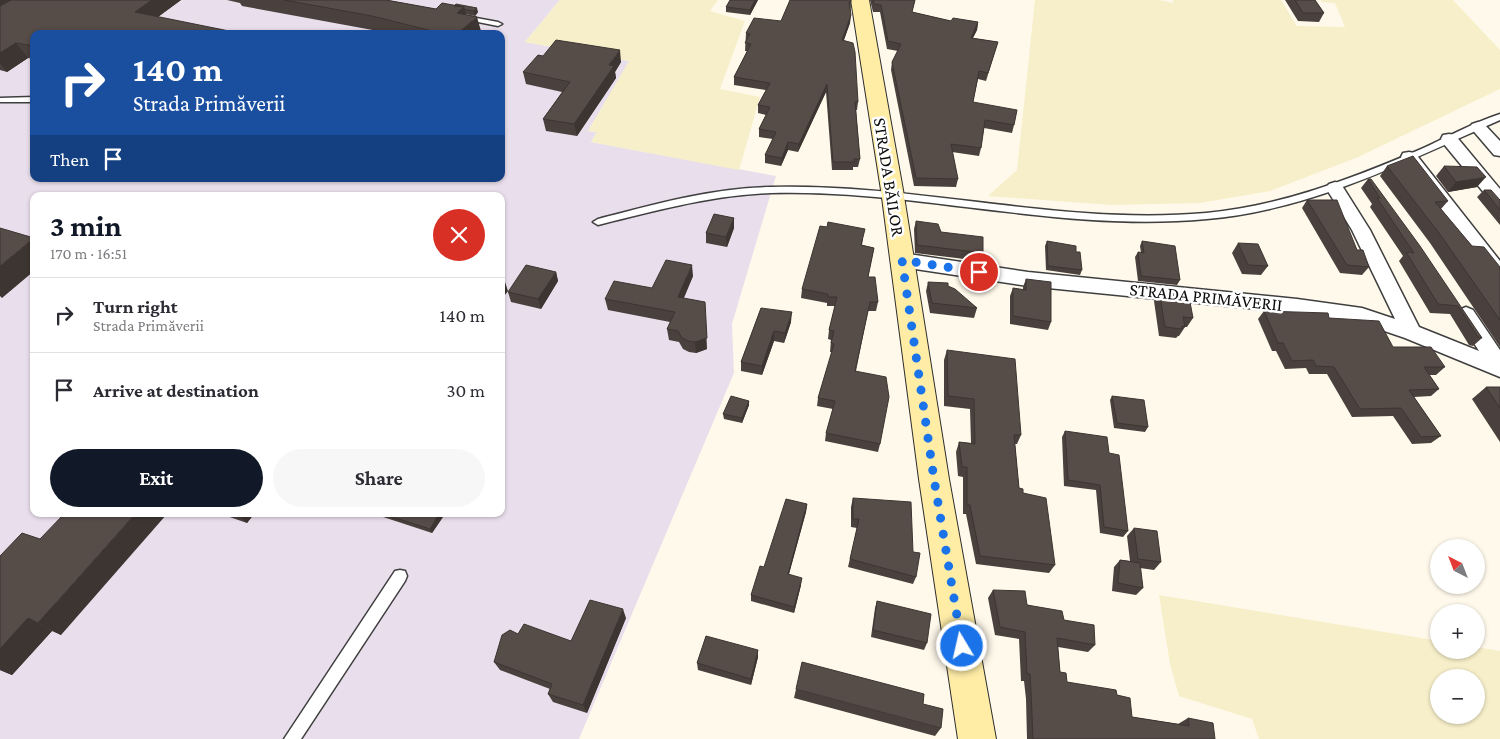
<!DOCTYPE html>
<html lang="en">
<head>
<meta charset="utf-8">
<style>
	body { margin:0; font-family:"Crimson Pro",serif; background:#f7f7f7; color:#2b2b33; height:100vh; display:flex; flex-direction:column; font-size:19px; white-space:nowrap }
	* { box-sizing:border-box; margin:0 }
	p { font-size:16px; color:#7c7c81 }
	.icon { flex:none; width:28px; height:28px; fill:none; stroke:currentColor; stroke-width:2; stroke-linecap:round; stroke-linejoin:round }
	.map { position:relative; flex:1; overflow:hidden }
	.sheet { position:absolute; left:30px; top:192px; width:475px; height:325px; display:flex; flex-direction:column; background:#fff; border-radius:10px; box-shadow:0 1px 4px #0004 }
	.sheet>* { flex:none }
	.banner { position:absolute; left:30px; top:30px; width:475px; height:152px; border-radius:10px; box-shadow:0 1px 4px #0004; background:#1a4fa0; color:#fff; overflow:hidden }
	.needle { width:32px; rotate:318deg }
	.controls { position:absolute; left:1430px; top:539px; display:grid; gap:10px }
	.controls a { display:grid; place-items:center; width:55px; height:55px; border-radius:50%; background:#fff; box-shadow:0 1px 4px #0004; font-size:25px }
	.pin { position:absolute; display:grid; place-items:center; width:42px; height:42px; color:#fff; margin:-21px; border:2px solid #fff; border-radius:50%; box-shadow:0 1px 5px #0007 }
	.me { position:absolute; width:55px; margin:-28px; rotate:351deg; stroke-linejoin:round; filter:drop-shadow(0 0 4px #0008) }
	.turn { display:flex; align-items:center; gap:18px; height:105px; padding:0 20px; font-size:22px }
	.turn .icon { width:65px; height:65px; stroke-width:2.5 }
	.turn b { display:block; font-size:35px; line-height:42px }
	.then { display:flex; align-items:center; height:48px; padding:0 20px; background:#0003; gap:10px; font-size:19px }
	.round { display:grid; place-items:center; flex:none; width:52px; height:52px; border-radius:26px; background:#f7f7f7 }
	.overview { display:flex; align-items:center; justify-content:space-between; height:85px; padding:0 20px }
	h1 { font-size:30px; font-weight:700; line-height:38px; color:#111827 }
	.button { display:flex; gap:10px; margin-top:auto; padding:10px 20px }
	.button a { flex:1; height:58px; border-radius:30px; background:#111827; color:#fff; font-size:20px; font-weight:700; line-height:58px; text-align:center }
	.button a+a { background:#f7f7f7; color:#2b2b33 }
	ul { padding:0; list-style:none }
	li { display:flex; align-items:center; gap:15px; height:75px; padding:0 20px; border-top:1px solid #e1e1e2 }
	li div { flex:1 }
	li b { display:block; font-size:19px }
	li em { font-style:normal }
	.map>svg:first-child { display:block }
	.industrial { fill:#e9dfec; fill-rule:evenodd }
	.farmland { fill:#f7efc9; fill-rule:evenodd }
	.lines { fill:none; stroke-linecap:round; stroke-linejoin:round }
	.lane-casing { stroke:#3f3f3f; stroke-width:3 }
	.street-casing { stroke:#3f3f3f; stroke-width:3 }
	.secondary-casing { stroke:#2e2e2e; stroke-width:2 }
	.lane { fill:#fff; fill-rule:evenodd }
	.street { fill:#fff; fill-rule:evenodd }
	.secondary { fill:#ffeda6; fill-rule:evenodd }
	.wall { fill:#4a413e }
	.shaded-wall { fill:#3c3532 }
	.building { fill:#564c48; stroke:#3c3532 }
	.route { stroke:#1a73e8; stroke-width:9; stroke-dasharray:0 16.2 }
	.labels { text-anchor:middle; stroke-width:5; stroke-linejoin:round; paint-order:stroke }
	.street-label { font-size:18px; fill:#0c0c0c; stroke:#fff }
</style>
</head>
<body>
<div class="map">
<svg width="1500" height="739" viewBox="0 0 1500 739">
	<rect width="100%" height="100%" fill="#fff9eb"/>
	<path class="industrial" d="M0,0H560L525,42L630,61L588,131L597,132L591,142L776,176L732,324L734,373L579,739H0ZM34,34H501V179H34ZM34,196H501V514H34Z"/>
	<path class="farmland" d="M560,0H718L710,11L745,21L720,89L760,97L739,170L591,142L597,132L588,131L629,61L525,42Z
		M1035,0H1159L1173,3V0H1281L1297,26L1345,27L1335,3L1321,2V0H1453L1500,50V89L1356,158L1270,191L1200,203L1111,205L988,196L1017,170Z
		M1159,595L1439,641V650H1476V647L1500,651V739H1259L1252,719L1179,696L1170,664ZM1439,678H1476V715H1439Z"/>
	<g class="lines">
		<defs>
			<path id="lane" d="M460,15L498,22L502,24L498,26L463,19H460Z
				M34,97V102H0V98Z
				M1500,114V120C1405,162 1311,210 1207,219C1060,233 917,189 771,193C712,195 655,211 598,225L593,222L598,219C655,204 712,188 771,187C917,183 1060,226 1206,213C1281,206 1351,179 1419,150C1446,138 1472,123 1500,114Z
				M400,570L405,571L407,576L405,581L301,739H284L395,571Z"/>
			<path id="street" d="M1478,122L1484,124L1500,141V156L1494,155L1470,127L1472,124Z
				M1449,134L1455,135L1500,189V207L1494,205L1443,143L1441,139L1443,135Z
				M1409,152L1415,153L1500,261V281L1493,279L1403,161L1401,157L1403,153Z
				M1335,182L1341,184L1370,230L1419,327L1479,351L1456,315L1459,310L1466,307L1473,310L1500,350V377L1405,338L1361,323L1297,313L1028,286L902,267L895,265L892,260L895,255L902,253L1028,272L1297,299L1362,308L1395,319L1352,230L1326,188L1329,184Z"/>
			<path id="secondary" d="M851,0H869L903,190L949,479L996,739H958L919,479L881,190Z"/>
		</defs>
		<use href="#lane" class="lane-casing"/>
		<use href="#street" class="street-casing"/>
		<use href="#secondary" class="secondary-casing"/>
		<use href="#lane" class="lane"/>
		<use href="#street" class="street"/>
		<use href="#secondary" class="secondary"/>
	</g>
	<path class="wall" d="M0,0H181L158,17L234,32L235,34H34V59L28,58L7,72L0,70Z
		M227,0H387L436,9L442,3L478,12L475,16L465,14L481,31L479,34H390L378,31L242,6L240,3Z
		M758,0L750,15L726,12V7Z
		M790,0L851,2L850,23L844,40L858,102L857,110H856L860,159L858,167H853V170H832L826,92L798,152L788,150L781,166L765,163V155L773,139L759,137V129L766,115L758,113V105L766,90L734,85V77L747,51H745L746,33L781,21Z
		M870,0H915L912,12L951,21L978,22L977,30L973,38L998,42L986,81L978,79L973,102L1014,125L1012,133L984,128L981,148L979,156L952,152L958,179L956,187L914,186L891,70L892,62L898,51L887,49L880,12H873Z
		M1285,0H1315L1324,13L1319,22L1298,21Z
		M543,56L621,62L615,72L616,78L577,136L546,131L543,119L562,92L526,84L523,72Z
		M1387,166L1448,201L1441,209L1472,246L1500,267V347L1430,243L1380,176Z
		M1444,166L1477,187L1448,192L1436,176Z
		M1368,179L1482,338L1473,346L1469,345L1450,314L1430,313L1399,261L1403,256L1370,207L1372,204L1361,188Z
		M1484,190L1500,200V225L1477,197Z
		M1307,200L1357,250L1369,267L1362,275L1340,273L1302,208Z
		M734,218V228L727,247L706,243V233Z
		M916,221L941,232L983,253L981,261L915,253L914,229Z
		M863,238L862,245L874,248L868,277L878,302L876,311H868L856,371L880,444L878,452L825,441L826,433L833,409L817,406L818,398L832,352H830L831,340L828,339L829,330L835,306H827V303L801,298L802,289Z
		M1047,241L1076,252L1082,270L1080,275L1046,270L1045,246Z
		M1142,241L1180,280L1177,285L1138,281L1135,257L1138,252L1141,253L1140,246Z
		M1238,243L1268,266L1261,275L1242,274L1232,253Z
		M556,272L558,281L541,309L511,302L508,292Z
		M693,276L684,298L707,349L696,353L689,352L683,349L679,342L669,340L667,329L670,322L608,310L605,299L652,288Z
		M1026,279L1051,322L1048,330L1010,324V296L1013,288L1023,290V287Z
		M928,282L948,286L977,308L974,318L930,313L926,291Z
		M1159,291L1188,301L1193,318L1187,327H1185L1179,336H1178L1176,338L1159,336L1154,301Z
		M761,308L791,322L784,343L774,341L762,375L741,371V362Z
		M1264,311L1329,318L1393,347L1445,367L1436,375H1429L1439,389L1431,396L1414,397L1441,436L1431,443L1412,444L1393,416L1352,417L1327,374H1309L1306,368L1285,369L1276,351H1272L1258,319Z
		M947,350L1021,435L1017,444H1015L1019,488L1023,493L1055,565L1049,573L976,564L966,514H963V477L958,476L956,452L959,442L971,443L970,409L944,406V360Z
		M1486,387H1500V442L1472,399Z
		M1112,396L1148,427L1145,432L1114,428L1110,400Z
		M749,401V405L742,423L724,419L723,414Z
		M1065,431L1109,453L1128,531L1123,537L1100,533L1096,490L1064,486L1062,437Z
		M853,498L913,552L916,577L913,584L848,567L857,528L851,527V507Z
		M807,504L806,512L789,574L801,585L794,613L751,601V595L764,567Z
		M221,514H254L247,523Z
		M374,514H445L432,533Z
		M1134,528L1161,562L1154,570L1140,568L1143,588L1136,595L1112,591L1114,567L1120,560L1130,561L1127,536Z
		M40,539L61,635L52,631L12,675L0,670V556Z
		M993,590L1064,620L1095,645L1088,652L1058,647L1060,672L1067,682L1117,695L1132,717L1178,724L1188,718L1215,739H1027L1026,699L1024,681H1021L1019,639L995,635L988,598Z
		M877,601L927,643L924,650L871,637L875,608Z
		M626,618L587,713L553,702L548,694L550,689L500,670L494,662L518,634L571,641Z
		M758,657L751,685L698,670L697,663Z
		M796,689L941,728L935,736L794,698Z"/>
	<path class="shaded-wall" d="M0,0H35L0,19Z
		M152,0H181L144,27L135,12Z
		M755,0H758L750,15V10Z
		M464,7L468,22L457,13Z
		M477,8L478,12L475,16L473,11Z
		M851,15L850,23L841,48L842,40Z
		M477,17L481,31L479,34H457Z
		M978,22L977,30L969,45L971,38Z
		M16,43L28,58L7,72L0,63V53Z
		M620,50L621,62L615,72L616,78L577,136L574,124L609,65Z
		M827,84L826,92L798,152L799,144Z
		M788,142V150L781,166L782,158Z
		M1486,177L1477,187L1448,192L1456,182Z
		M734,218V228L727,247L726,237Z
		M34,238V271L2,298L0,296V266Z
		M692,265L693,276L679,308L678,297Z
		M556,272L558,281L541,309L538,299Z
		M505,282L508,291L501,300V287Z
		M705,302L707,349L696,353L695,342Z
		M792,312L791,322L784,343L785,333Z
		M774,331V341L762,375V366Z
		M749,401V405L742,423V418Z
		M807,504L806,512L787,581L788,574Z
		M135,514H167L61,635L38,623Z
		M237,514H254L247,523Z
		M439,514H445L432,533L430,529Z
		M802,578L801,585L794,613V607Z
		M623,609L626,618L587,713L583,705Z
		M28,618L52,631L12,675L0,670V649Z
		M758,650V657L751,685V679Z"/>
	<path class="building" d="M11,0H152L135,12L234,32L232,34H34V46L16,43L0,53V6Z
		M284,0H386L436,9L442,3L464,7L457,13L477,17L457,34H444L372,16Z
		M730,0H755L750,10L726,7Z
		M790,0H851V2H849L851,15L842,40L853,43L855,52L858,102H855L860,159H854V162H833L827,84L799,144L788,142L782,158L765,155L776,132L759,129L770,107L758,105L770,83L734,77L751,44L745,43L750,34L746,33L754,18L781,21Z
		M873,0H915L912,12L951,21L953,18L978,22L971,38L998,42L988,73L979,71L973,102L1017,110L1014,125L985,120L981,148L951,144L958,179L916,178L892,62L901,44L888,41L881,5L874,4Z
		M1295,0H1315L1324,13H1303Z
		M456,4L477,8L473,11L464,9V7L454,6Z
		M556,40L620,50L609,65L614,66L574,124L543,119L570,82L523,72L538,55L543,56Z
		M1413,156L1448,201L1435,202L1472,246L1484,247L1500,267V320L1439,233L1387,166Z
		M1444,166L1477,167L1486,177L1456,182Z
		M1368,179H1371L1420,246L1482,338L1478,337L1458,306L1438,304L1406,252L1414,253L1377,198H1380Z
		M1484,190H1491L1500,200V210Z
		M1307,200H1337L1357,250H1363L1369,267L1347,265Z
		M714,214L734,218L726,237L706,233Z
		M916,221L938,224L941,232L983,237V253L917,245Z
		M828,222L865,229L861,245L874,248L868,277H875L878,302H870L855,371L886,377L889,397L880,444L826,433L835,401L818,398L834,344L831,343L834,331L829,330L837,297H828V294L802,289L820,226L827,227Z
		M0,228L34,238L0,266Z
		M1047,241L1076,246V252H1080L1082,270L1048,266Z
		M1142,241L1175,246L1180,280L1141,276L1138,252L1144,253Z
		M1238,243L1258,244L1268,266L1248,265Z
		M666,260L692,265L678,297L705,302L707,338L695,342L688,341L682,338L678,331L667,329L675,312L605,299L614,281L652,288Z
		M526,265L556,272L538,299L508,292Z
		M1026,279L1051,282V322L1013,316V288L1026,290Z
		M501,281L505,282L501,287Z
		M928,282L948,283V286L955,289L977,308L932,303Z
		M1159,291L1186,294L1188,301L1190,302L1193,318L1183,317L1185,327L1182,326V329L1165,327Z
		M761,308L792,312L785,333L774,331L762,366L741,362Z
		M1264,311L1328,313L1329,318L1379,321L1393,347H1431L1445,367H1424L1439,389L1409,390L1441,436L1421,437L1401,408L1360,409L1334,367L1316,366L1313,360L1292,361L1283,343H1278Z
		M947,350L1015,359L1021,435H1014L1019,488L1023,489V493L1046,498L1055,565L980,556L970,505H967V467H962L959,442L975,444L974,399L948,396Z
		M1486,387H1500V408Z
		M731,396L749,401L742,418L723,414Z
		M1112,396L1144,400L1148,427L1117,423Z
		M1065,431L1107,437L1109,453L1119,455L1128,531L1104,527L1100,485L1068,480Z
		M853,498L911,502L913,552L920,553L916,577L850,559L859,519H853Z
		M786,499L807,504L788,574L802,578L794,607L751,595L760,566L764,567Z
		M64,514H135L38,623L28,618L0,649V556L22,533L40,539Z
		M383,514H439L430,529Z
		M1134,528L1157,531L1161,562L1138,559Z
		M1120,560L1140,563L1143,588L1118,583Z
		M993,590L1025,591L1027,605L1062,611L1064,620L1094,625L1095,645L1057,638L1060,672L1066,673L1067,682L1116,690L1117,695L1130,698L1132,717L1189,726L1188,718L1213,723L1215,739H1033L1031,692L1030,674H1027L1025,632L1000,627Z
		M590,600L623,609L583,705L548,694L552,684L494,662L502,635L510,630L518,634L524,624L571,641Z
		M877,601L931,614L927,643L873,630Z
		M706,636L758,650L751,679L697,663Z
		M802,662L924,694L923,704L943,709L941,728L796,689Z"/>
	<g class="lines">
		<path class="route" d="M962,646L934,479L902,260L979,272"/>
	</g>
	<g class="labels">
		<g class="street-label">
			<text transform="translate(889 177) rotate(81)" y="6">STRADA BĂILOR</text>
			<text transform="translate(1206 297) rotate(6)" y="6">STRADA PRIMĂVERII</text>
		</g>
	</g>
</svg>
<div class="controls">
<a><svg class="needle" viewBox="-14 -14 28 28"><path d="M0-13l5 13h-10z" fill="#e53935"/><path d="M0 13l5-13h-10z" fill="#7c7c81"/></svg></a>
<a>+</a>
<a>−</a>
</div>
<div class="pin" style="left:979px;top:272px;background:#d93025"><svg class="icon" aria-label="arrive" viewBox="0 0 24 24"><path d="M6 21V4h12l-3 4 3 4H6"/></svg></div>
<svg class="me" style="left:962px;top:646px" viewBox="-20 -20 40 40"><circle r="17" fill="#1a73e8" stroke="#fff" stroke-width="3"/><path d="M0-11L8 9 0 5-8 9z" fill="#fff"/></svg>
<div class="banner">
<div class="turn"><svg class="icon" aria-label="right" viewBox="0 0 24 24"><path d="M7 20v-9h11M14 6l5 5-5 5"/></svg><div><b>140 m</b>Strada Primăverii</div></div>
<div class="then">Then<svg class="icon" aria-label="arrive" viewBox="0 0 24 24"><path d="M6 21V4h12l-3 4 3 4H6"/></svg></div>
</div>
<section class="sheet">
<div class="overview"><div><h1>3 min</h1><p>170 m · 16:51</p></div><a class="round" style="background:#d93025;color:#fff"><svg class="icon" aria-label="close" viewBox="0 0 24 24"><path d="M6 6l12 12M18 6L6 18"/></svg></a></div>
<ul>
<li><svg class="icon" aria-label="right" viewBox="0 0 24 24"><path d="M7 20v-9h11M14 6l5 5-5 5"/></svg><div><b>Turn right</b><p>Strada Primăverii</p></div><em>140 m</em></li>
<li><svg class="icon" aria-label="arrive" viewBox="0 0 24 24"><path d="M6 21V4h12l-3 4 3 4H6"/></svg><div><b>Arrive at destination</b></div><em>30 m</em></li>
</ul>
<div class="button"><a>Exit</a><a>Share</a></div>
</section>
</div>
</body>
</html>
